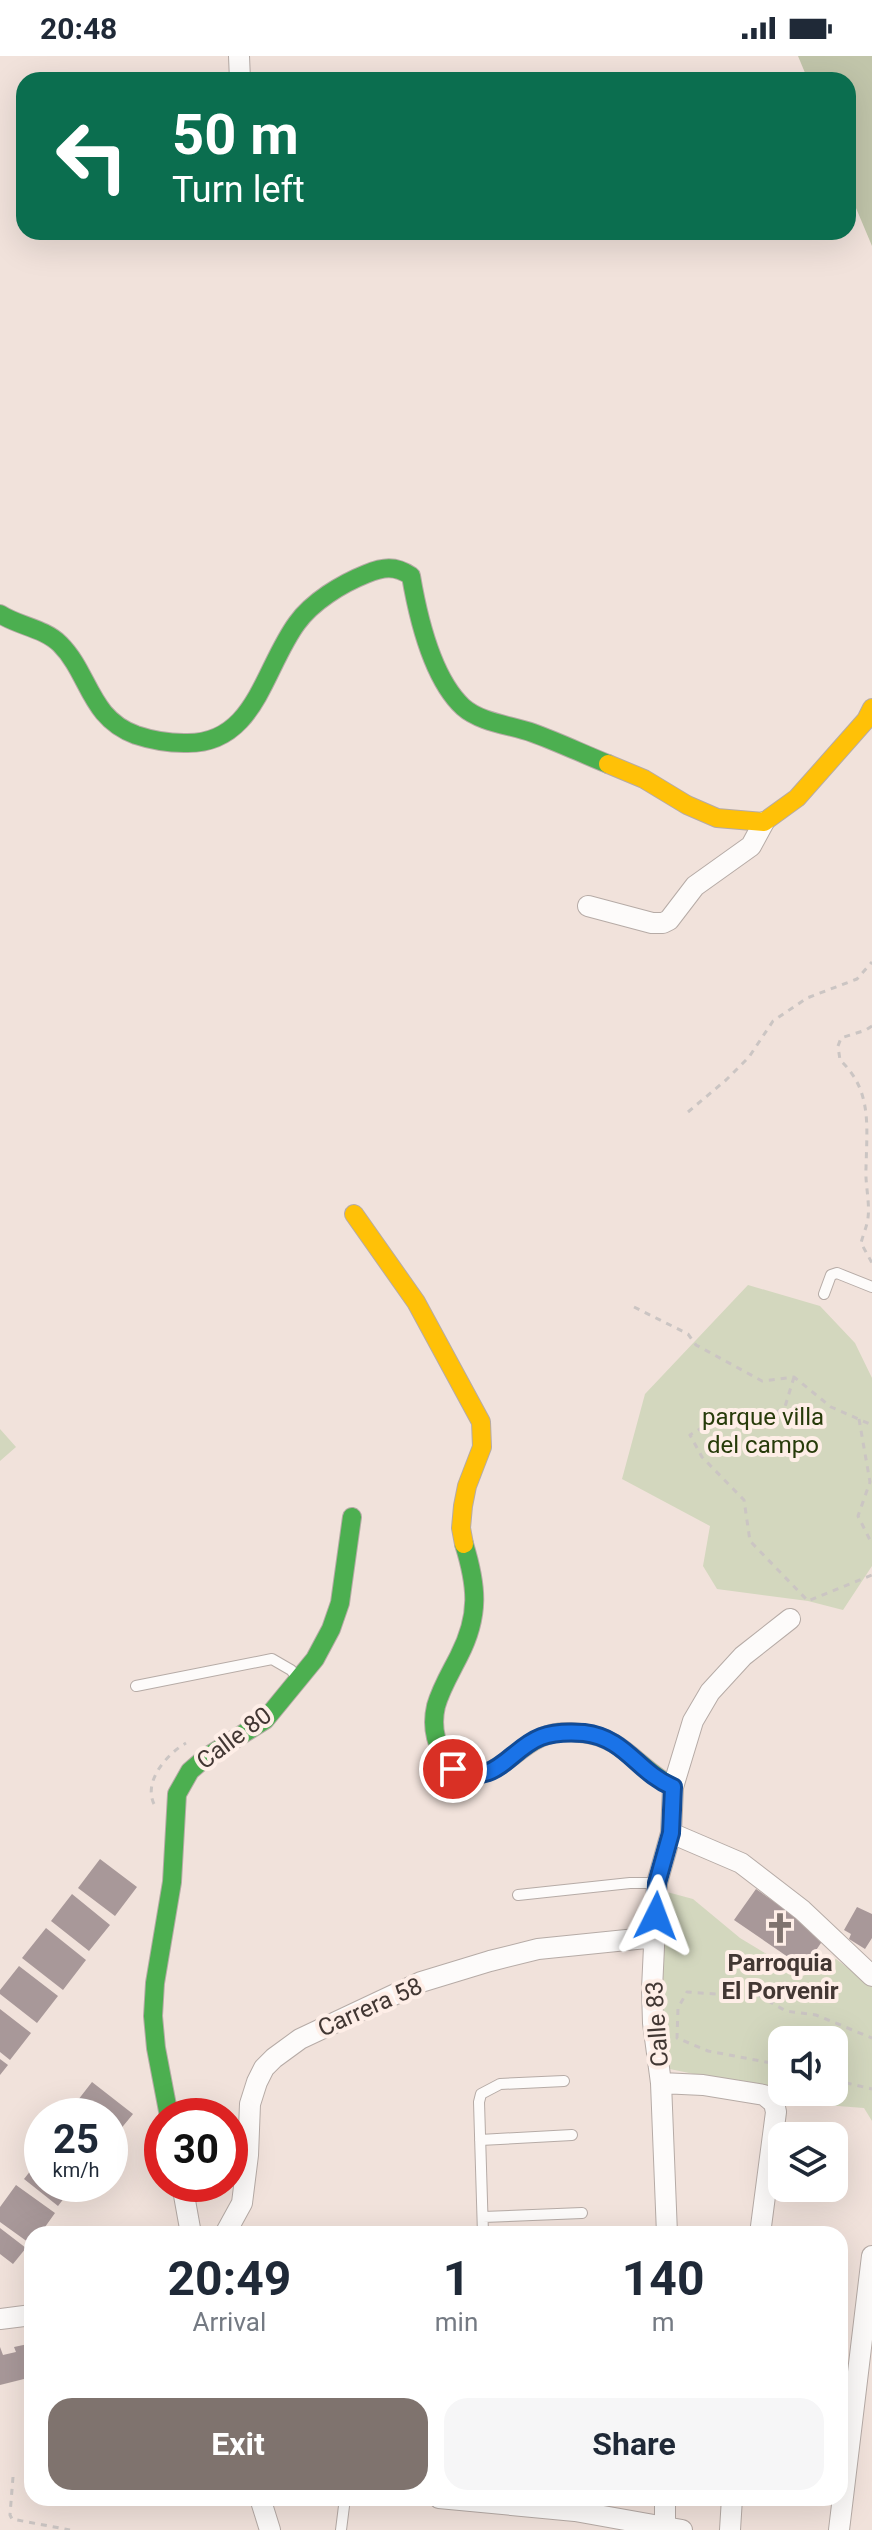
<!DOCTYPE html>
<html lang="en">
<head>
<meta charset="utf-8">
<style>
	body { margin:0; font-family:Roboto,sans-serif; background:#f6f6f7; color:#1f2937; height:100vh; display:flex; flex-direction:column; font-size:30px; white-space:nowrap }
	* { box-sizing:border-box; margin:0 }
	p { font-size:26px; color:#747a83 }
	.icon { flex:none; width:44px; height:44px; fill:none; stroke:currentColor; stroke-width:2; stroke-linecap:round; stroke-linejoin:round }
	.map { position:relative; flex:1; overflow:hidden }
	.drawer { position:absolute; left:24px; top:2170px; width:824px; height:280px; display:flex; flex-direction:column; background:#fff; border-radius:24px; box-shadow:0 8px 32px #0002 }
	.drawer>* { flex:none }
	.banner { position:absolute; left:16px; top:16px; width:840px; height:168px; border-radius:24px; box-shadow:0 8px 32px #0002; background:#0b6e4f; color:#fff; overflow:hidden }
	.fabs { position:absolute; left:768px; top:1970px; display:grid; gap:16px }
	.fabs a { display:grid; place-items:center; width:80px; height:80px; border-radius:16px; background:#fff; box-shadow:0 8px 32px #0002; font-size:40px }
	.speed { position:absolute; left:24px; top:2042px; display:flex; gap:16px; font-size:40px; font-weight:700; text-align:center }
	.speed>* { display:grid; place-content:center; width:104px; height:104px; border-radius:50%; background:#fff; box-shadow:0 8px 32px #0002; line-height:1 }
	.speed small { font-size:20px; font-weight:400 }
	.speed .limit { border:12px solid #d22; background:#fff; color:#111 }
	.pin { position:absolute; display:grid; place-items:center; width:68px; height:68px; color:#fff; margin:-34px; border:4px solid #fff; border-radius:50%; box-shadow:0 2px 8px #0007 }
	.me { position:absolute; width:88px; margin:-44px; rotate:3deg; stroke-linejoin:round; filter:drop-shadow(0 0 6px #0008) }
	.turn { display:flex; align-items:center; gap:28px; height:168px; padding:0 24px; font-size:36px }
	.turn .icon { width:104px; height:104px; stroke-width:2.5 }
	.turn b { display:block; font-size:56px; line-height:68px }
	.eta { display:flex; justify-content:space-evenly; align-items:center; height:136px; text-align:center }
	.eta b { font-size:48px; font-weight:700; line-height:56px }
	.action { display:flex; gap:16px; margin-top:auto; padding:16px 24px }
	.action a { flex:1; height:92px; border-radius:24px; background:#7f736e; color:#fff; font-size:32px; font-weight:700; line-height:92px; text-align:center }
	.action a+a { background:#f6f6f7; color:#1f2937 }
	.status { display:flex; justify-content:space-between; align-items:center; height:56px; padding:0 40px; background:#fff; direction:ltr }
	.status svg { height:22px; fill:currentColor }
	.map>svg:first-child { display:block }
	.green { fill:#d3d7be; fill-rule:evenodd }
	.forest { fill:#c1c5aa }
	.building { fill:#a89899 }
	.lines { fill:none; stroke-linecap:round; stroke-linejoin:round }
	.lane-casing { stroke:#b6aba6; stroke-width:12 }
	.street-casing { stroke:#b6aba6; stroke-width:22 }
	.fast-casing { stroke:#b6aba6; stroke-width:20 }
	.slow-casing { stroke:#b6aba6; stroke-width:20 }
	.path { stroke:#cbc5c3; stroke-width:3; stroke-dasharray:6 6; stroke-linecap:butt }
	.lane { stroke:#fdfbfa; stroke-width:10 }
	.street { stroke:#fdfbfa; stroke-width:20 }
	.fast { stroke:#4caf50; stroke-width:18 }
	.slow { stroke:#ffc107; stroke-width:18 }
	.route-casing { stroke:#114b97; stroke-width:20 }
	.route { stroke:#1a73e8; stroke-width:14 }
	.labels { text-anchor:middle; stroke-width:8; stroke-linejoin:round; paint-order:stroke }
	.park-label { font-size:24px; fill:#273b0a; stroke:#feeee7 }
	.street-label { font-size:24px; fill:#423733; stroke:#feeee7 }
	.poi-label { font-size:24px; font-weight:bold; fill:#423733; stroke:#feeee7 }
</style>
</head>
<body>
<div class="status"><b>20:48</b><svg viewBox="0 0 49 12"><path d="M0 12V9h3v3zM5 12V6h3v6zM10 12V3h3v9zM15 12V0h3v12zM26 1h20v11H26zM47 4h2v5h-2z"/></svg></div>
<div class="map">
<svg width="872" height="2474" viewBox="0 0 872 2474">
	<rect width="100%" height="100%" fill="#f1e2db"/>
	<path class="green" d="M748,1229L820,1250L855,1287L872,1322V1510L843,1554L808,1545L717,1533L703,1510L710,1470L622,1423L645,1338Z
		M0,1373L16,1391L0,1405Z
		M667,1836L693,1843L740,1882L803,1920L836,1903L872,1930V2065L864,2052L785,2046L786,2037L665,2012L656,1932ZM782,1984H834V2036H782Z"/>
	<path class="forest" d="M798,0H872V190L848,133V24H808Z"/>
	<path class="building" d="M100,1803L137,1831L115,1860L78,1832Z
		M756,1833L825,1881L804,1912L734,1864Z
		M72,1838L110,1869L89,1895L51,1865Z
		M857,1851L872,1858V1882L865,1893L849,1883L851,1878L844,1874Z
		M46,1872L86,1904L63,1934L22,1902Z
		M19,1910L58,1940L37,1967L0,1938V1934Z
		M0,1953L31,1977L10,2004L0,1996Z
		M0,2003L8,2009L0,2019Z
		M92,2026L133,2058L110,2086V2060H79L71,2053Z
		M42,2100V2128H75L58,2150L24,2123Z
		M16,2129L55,2157L40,2178H32V2189L0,2166V2151Z
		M0,2172L26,2192L13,2208L0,2198Z
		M28,2288L29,2293L32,2292V2321L0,2329V2291L3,2299L16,2296L14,2291Z"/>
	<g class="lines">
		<defs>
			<path id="lane" d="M824,1238L831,1219L837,1217L872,1231
				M136,1630L272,1603L291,1614L297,1621
				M518,1839L630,1827H657
				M480,2084L572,2079
				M483,2161L582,2157
				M483,2178L479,2046L481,2038L500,2028L564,2025
				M341,2474L345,2442"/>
			<path id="street" d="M239,0L240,24
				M588,850L652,867H663L669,864L695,830L751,790L764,766
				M671,1777L741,1807L802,1854L872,1920
				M661,2027L703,2029L764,2039L774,2047L776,2056L760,2178
				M182,2128L191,2178
				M225,2178L242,2147L248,2099L250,2048L257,2026L264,2012L274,2002L300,1983L421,1926L490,1905L538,1893L656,1881
				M667,2178L661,2027L653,1967L652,1933L657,1827L671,1777L673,1731L693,1665L710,1636L743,1600L790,1563
				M0,2263L32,2259
				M260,2442L270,2474
				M439,2442L575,2455L682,2474
				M665,2472V2442
				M730,2474L732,2442
				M839,2474L872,2200"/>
			<path id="fast" d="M0,558C18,570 44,572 60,588C90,618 89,662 136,679C151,684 167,687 184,687C255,690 263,613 297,567C312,546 341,528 366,518C383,511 395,509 411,520C418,561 432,622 463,651C481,667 511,669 533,677C558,686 583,698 608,708
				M464,1488C477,1530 480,1559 459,1600C451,1616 441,1632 436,1650C432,1667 434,1682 442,1697C446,1707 453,1714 463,1717C495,1725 513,1695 538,1683C551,1676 566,1675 580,1677C623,1680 638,1713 673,1731
				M169,2060L156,1992L153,1960L155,1927L172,1826L177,1738L190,1715L205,1702L265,1664L315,1603L331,1573L340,1547L352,1461"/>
			<path id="slow" d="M608,708L644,723L687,749L717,762L764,766L797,742L866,664L872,652
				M354,1158L416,1246L481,1366L482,1391L467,1430L463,1450L461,1472L464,1488"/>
		</defs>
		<use href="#lane" class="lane-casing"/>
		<use href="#street" class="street-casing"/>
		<use href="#fast" class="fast-casing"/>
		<use href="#slow" class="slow-casing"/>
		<path class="path" d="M872,970L866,974L841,982L838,990L840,1004C872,1034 867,1069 866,1112C865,1128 870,1146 868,1162C867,1170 863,1179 861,1187L872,1207
			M688,1056L726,1024L749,1001L773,965L807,942L857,923L872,906
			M634,1251L688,1278L696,1289L762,1325L794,1321L831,1351L872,1369
			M794,1321L784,1354L757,1359L726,1357L690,1379L702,1401L744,1444L750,1485L808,1545L872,1519
			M859,1363L870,1426L858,1460L872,1488
			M154,1748C143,1725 167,1698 186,1687
			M782,2009L708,1995L677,1982L678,1952L687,1936L716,1938H756L786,1955L816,1959L872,1982
			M834,2024L872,2033
			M13,2421L10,2459L12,2463L70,2474"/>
		<use href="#lane" class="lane"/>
		<use href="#street" class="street"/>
		<use href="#fast" class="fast"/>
		<use href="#slow" class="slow"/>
	</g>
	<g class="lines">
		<defs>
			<path id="route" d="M453,1713C496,1733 509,1693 541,1681C554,1676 570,1676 584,1677C626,1682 637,1716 673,1731L671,1777L657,1827L656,1860"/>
		</defs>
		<use href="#route" class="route-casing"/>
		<use href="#route" class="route"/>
	</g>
	<defs>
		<symbol id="church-bare" viewBox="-9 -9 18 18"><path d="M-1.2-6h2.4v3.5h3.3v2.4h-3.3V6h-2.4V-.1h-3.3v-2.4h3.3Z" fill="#7f736e" stroke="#feeee7" stroke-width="2.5" paint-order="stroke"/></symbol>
	</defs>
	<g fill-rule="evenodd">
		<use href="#church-bare" x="758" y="1850" width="44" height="44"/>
	</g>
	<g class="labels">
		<g class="park-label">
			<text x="763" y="1369">parque villa<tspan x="763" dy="28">del campo</tspan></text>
		</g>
		<g class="street-label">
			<text transform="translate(234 1682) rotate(-37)" y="8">Calle 80</text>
			<text transform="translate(370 1951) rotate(-24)" y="8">Carrera 58</text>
			<text transform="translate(657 1968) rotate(-94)" y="8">Calle 83</text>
		</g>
		<g class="poi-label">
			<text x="780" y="1915">Parroquia<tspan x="780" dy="28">El Porvenir</tspan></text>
		</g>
	</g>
</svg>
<div class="fabs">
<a><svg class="icon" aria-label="sound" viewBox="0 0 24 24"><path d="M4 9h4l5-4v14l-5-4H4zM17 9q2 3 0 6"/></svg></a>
<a><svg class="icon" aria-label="layers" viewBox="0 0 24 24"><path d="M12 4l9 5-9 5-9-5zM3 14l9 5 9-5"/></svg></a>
</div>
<div class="speed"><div>25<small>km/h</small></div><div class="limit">30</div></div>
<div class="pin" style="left:453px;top:1713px;background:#d93025"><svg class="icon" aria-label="arrive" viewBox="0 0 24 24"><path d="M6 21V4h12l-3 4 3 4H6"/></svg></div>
<svg class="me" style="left:656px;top:1860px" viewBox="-20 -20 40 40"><path d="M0-17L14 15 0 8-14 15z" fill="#1a73e8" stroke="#fff" stroke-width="4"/></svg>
<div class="banner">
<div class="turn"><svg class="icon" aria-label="left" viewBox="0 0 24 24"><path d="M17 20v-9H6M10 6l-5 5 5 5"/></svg><div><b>50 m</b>Turn left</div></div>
</div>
<section class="drawer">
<div class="eta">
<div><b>20:49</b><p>Arrival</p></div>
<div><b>1</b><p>min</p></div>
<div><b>140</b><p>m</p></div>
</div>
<div class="action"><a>Exit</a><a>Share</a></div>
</section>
</div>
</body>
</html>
